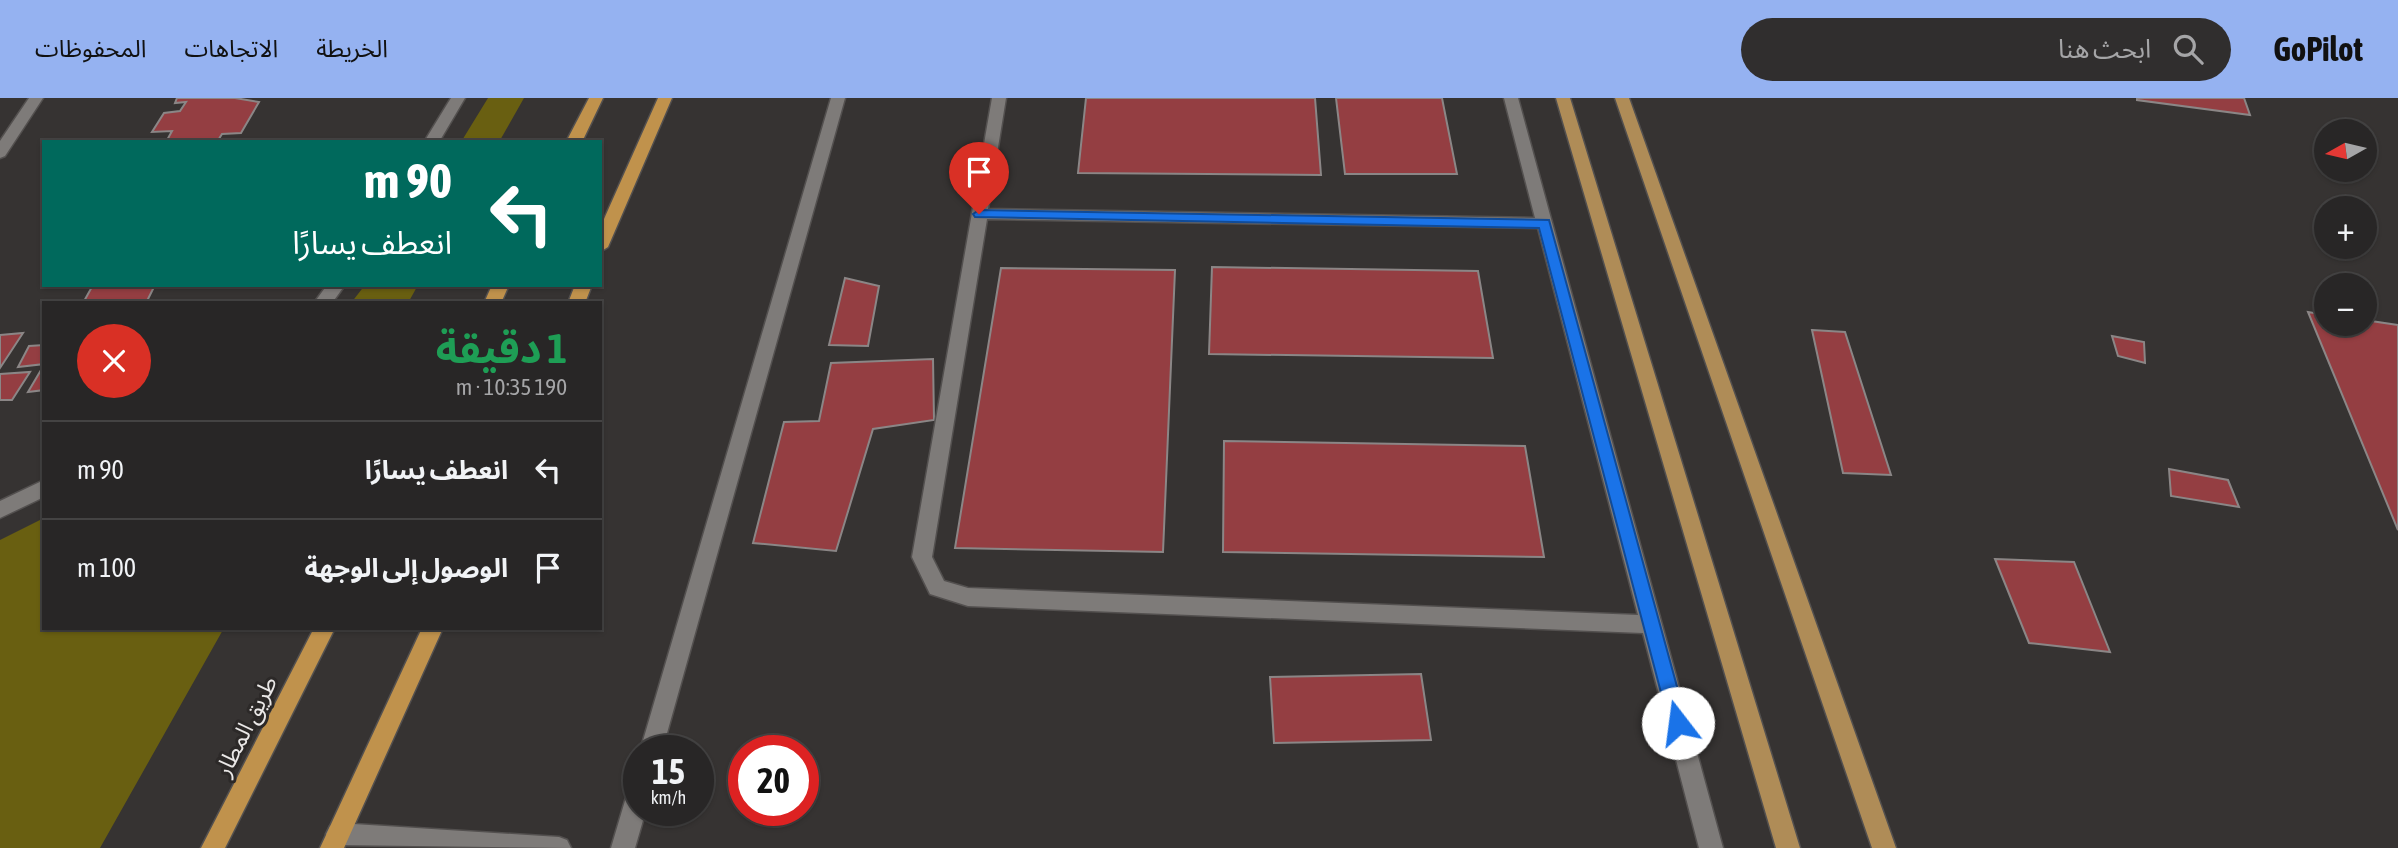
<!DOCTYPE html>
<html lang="ar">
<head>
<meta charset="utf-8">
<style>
	body { margin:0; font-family:"Asap Condensed","Noto Sans Arabic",sans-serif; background:#302e2e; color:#f1f3f6; direction:rtl; height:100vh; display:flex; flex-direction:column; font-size:26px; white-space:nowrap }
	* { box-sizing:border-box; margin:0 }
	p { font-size:23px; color:#a5a5a7 }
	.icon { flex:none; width:38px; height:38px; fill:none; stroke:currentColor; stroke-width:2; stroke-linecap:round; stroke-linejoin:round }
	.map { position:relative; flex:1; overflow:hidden; direction:ltr }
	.panel { position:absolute; left:42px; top:203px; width:560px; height:329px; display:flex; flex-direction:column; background:#282626; border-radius:0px; box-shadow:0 2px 5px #0004,0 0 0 2px #444343; direction:rtl }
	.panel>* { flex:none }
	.top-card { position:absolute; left:42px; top:42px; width:560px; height:147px; border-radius:0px; box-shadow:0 2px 5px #0004,0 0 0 2px #444343; direction:rtl; background:#00695c; color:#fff; overflow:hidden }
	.needle { width:46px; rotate:262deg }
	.fabs { position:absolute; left:2314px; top:21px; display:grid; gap:14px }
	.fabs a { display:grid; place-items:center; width:63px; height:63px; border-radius:50%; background:#282626; box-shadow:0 2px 5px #0004,0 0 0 2px #444343; font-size:35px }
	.speed { position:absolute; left:623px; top:637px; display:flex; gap:14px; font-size:35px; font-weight:700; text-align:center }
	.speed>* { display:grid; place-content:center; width:91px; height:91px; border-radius:50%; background:#282626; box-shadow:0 2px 5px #0004,0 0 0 2px #444343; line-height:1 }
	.speed small { font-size:18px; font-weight:400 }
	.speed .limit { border:10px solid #d22; background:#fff; color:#111 }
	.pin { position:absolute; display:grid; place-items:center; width:60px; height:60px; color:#fff; margin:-72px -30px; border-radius:50% 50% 50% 0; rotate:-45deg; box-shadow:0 0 7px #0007 }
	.pin .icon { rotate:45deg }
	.me { position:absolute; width:77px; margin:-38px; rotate:345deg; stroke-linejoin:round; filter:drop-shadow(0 0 5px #0008) }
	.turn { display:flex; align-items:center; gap:24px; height:147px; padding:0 35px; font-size:32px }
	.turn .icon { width:91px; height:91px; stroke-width:2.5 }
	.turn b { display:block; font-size:49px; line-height:60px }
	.round { display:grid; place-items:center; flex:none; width:74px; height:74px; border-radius:37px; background:#302e2e }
	.overview { display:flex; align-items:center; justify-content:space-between; height:119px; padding:0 35px }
	h1 { font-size:42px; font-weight:700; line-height:52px; color:#1e9e55 }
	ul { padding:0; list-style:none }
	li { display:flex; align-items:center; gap:21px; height:98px; padding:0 35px; border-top:2px solid #444343 }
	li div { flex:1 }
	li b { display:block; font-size:26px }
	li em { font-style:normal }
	header { display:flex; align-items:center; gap:42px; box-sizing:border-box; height:98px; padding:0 35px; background:#95b2f1; color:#111 }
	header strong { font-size:33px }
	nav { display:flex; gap:38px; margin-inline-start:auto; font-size:24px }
	.search { width:490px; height:63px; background:#302e2e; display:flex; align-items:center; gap:18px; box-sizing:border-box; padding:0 24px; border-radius:38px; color:#a5a5a7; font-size:26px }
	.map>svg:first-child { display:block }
	.green { fill:#695f11 }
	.building { fill:#943e42; stroke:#8b8686; stroke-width:2 }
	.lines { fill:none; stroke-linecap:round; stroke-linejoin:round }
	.service-casing { stroke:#53504f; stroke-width:3 }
	.minor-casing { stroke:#53504f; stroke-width:3 }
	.tertiary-casing { stroke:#53504f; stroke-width:3 }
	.primary-casing { stroke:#53504f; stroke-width:3 }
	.trunk-casing { stroke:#53504f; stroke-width:3 }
	.service { fill:#7e7b79; fill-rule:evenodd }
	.minor { fill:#7e7b79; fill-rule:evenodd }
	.tertiary { fill:#7e7b79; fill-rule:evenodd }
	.primary { fill:#af8c57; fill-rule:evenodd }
	.trunk { fill:#c0924c; fill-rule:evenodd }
	.route { fill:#1a73e8; stroke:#114b97; stroke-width:2 }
	.labels { text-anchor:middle; stroke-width:6; stroke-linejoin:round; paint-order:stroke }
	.street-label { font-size:23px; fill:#eae8e7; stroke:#2c2928 }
</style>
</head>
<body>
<header>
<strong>GoPilot</strong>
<div class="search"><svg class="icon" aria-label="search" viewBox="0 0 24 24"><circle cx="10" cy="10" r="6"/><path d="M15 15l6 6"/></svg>ابحث هنا</div>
<nav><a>الخريطة</a><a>الاتجاهات</a><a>المحفوظات</a></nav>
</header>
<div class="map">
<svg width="2398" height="750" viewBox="0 0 2398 750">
	<rect width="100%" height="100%" fill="#363332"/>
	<path class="green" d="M488,0H524L499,44H461Z
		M365,187H418L408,205H351Z
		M44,420V530H224L100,750H0V442Z"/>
	<path class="building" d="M177,0H235L259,4L241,35L222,36L217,44H166L172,33L152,34L164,15L180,13L186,4L175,5Z
		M1086,0H1315L1321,77L1078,75Z
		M1336,0H1442L1457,76H1345Z
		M2137,0H2244L2250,17L2137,2Z
		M1212,169L1478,173L1493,260L1209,256Z
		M1001,170L1175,172L1163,454L955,450Z
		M845,180L879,188L868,248L829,247Z
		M93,187H155L146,205H83Z
		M2308,214L2326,217V226H2364V222L2398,227V432Z
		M1812,232L1845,234L1891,377L1843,375Z
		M23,235L0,270V237Z
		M2112,238L2144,244L2145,265L2118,258Z
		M44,247V266L18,269L29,248Z
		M933,261L934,322L873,331L836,453L753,445L784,324L819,323L831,265Z
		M44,267V292L28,294Z
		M30,274L12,302H0V276Z
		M1224,343L1525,348L1544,459L1223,454Z
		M2169,371L2228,382L2239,409L2171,398Z
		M1995,461L2074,464L2110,554L2029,545Z
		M1421,576L1431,642L1274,645L1270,579Z"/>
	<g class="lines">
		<defs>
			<path id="service" d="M831,0H845L662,653H640Z
				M992,0H1006L988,111L1535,120L1504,0H1518L1723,750H1699L1643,535L968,508L930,496L912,459ZM987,121L1538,130L1638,517L968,490L944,483L932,459Z
				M639,685V712H646L635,750H611L627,696L631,688Z
				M338,725L559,739L567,742L571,750L338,747L330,744L326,736L330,728Z"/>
			<path id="minor" d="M29,0H43L5,58L0,60V43Z"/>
			<path id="tertiary" d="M451,0H465L439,44H424Z
				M327,187H345L332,205H314Z
				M44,382V399L0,420V403Z"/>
			<path id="primary" d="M1556,0H1570L1800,750H1776Z
				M1615,0H1629L1896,750H1872Z"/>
			<path id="trunk" d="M589,0H603L582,44H566Z
				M658,0H672L608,149L600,154V130Z
				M492,187H509L501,205H484Z
				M575,187H592L585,205H568Z
				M314,530H335L225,750H201Z
				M422,530H443L344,750H320Z"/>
		</defs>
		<use href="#service" class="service-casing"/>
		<use href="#minor" class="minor-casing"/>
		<use href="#tertiary" class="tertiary-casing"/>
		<use href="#primary" class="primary-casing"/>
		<use href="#trunk" class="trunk-casing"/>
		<use href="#service" class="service"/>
		<use href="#minor" class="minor"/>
		<use href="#tertiary" class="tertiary"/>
		<use href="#primary" class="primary"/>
		<use href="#trunk" class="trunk"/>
	</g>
	<path class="route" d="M979,112L1549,122L1687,625L1684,631H1671L1669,625L1539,130L975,119L973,116Z"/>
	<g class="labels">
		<g class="street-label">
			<text transform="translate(246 628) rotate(-63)" y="8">طريق المطار</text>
		</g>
	</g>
</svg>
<div class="fabs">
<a><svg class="needle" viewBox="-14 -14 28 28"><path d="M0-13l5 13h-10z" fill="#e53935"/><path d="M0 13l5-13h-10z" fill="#a5a5a7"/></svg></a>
<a>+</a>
<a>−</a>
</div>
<div class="speed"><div>15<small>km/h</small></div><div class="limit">20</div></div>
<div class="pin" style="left:979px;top:116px;background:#d93025"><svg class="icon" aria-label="arrive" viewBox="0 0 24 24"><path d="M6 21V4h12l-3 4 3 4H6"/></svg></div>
<svg class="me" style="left:1678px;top:625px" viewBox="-20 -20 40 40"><circle r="19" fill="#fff"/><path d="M0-13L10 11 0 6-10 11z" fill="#1a73e8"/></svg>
<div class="top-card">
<div class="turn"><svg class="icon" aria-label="left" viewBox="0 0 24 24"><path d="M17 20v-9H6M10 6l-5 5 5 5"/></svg><div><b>90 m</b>انعطف يسارًا</div></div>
</div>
<section class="panel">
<div class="overview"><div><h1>1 دقيقة</h1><p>190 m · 10:35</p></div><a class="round" style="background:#d93025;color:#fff"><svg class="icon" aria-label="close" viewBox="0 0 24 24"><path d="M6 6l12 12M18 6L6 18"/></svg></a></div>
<ul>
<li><svg class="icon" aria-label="left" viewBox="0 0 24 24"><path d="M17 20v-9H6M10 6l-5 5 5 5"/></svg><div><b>انعطف يسارًا</b></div><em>90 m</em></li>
<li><svg class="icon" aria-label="arrive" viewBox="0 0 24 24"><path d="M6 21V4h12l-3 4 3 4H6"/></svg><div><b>الوصول إلى الوجهة</b></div><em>100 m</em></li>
</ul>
</section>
</div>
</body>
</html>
